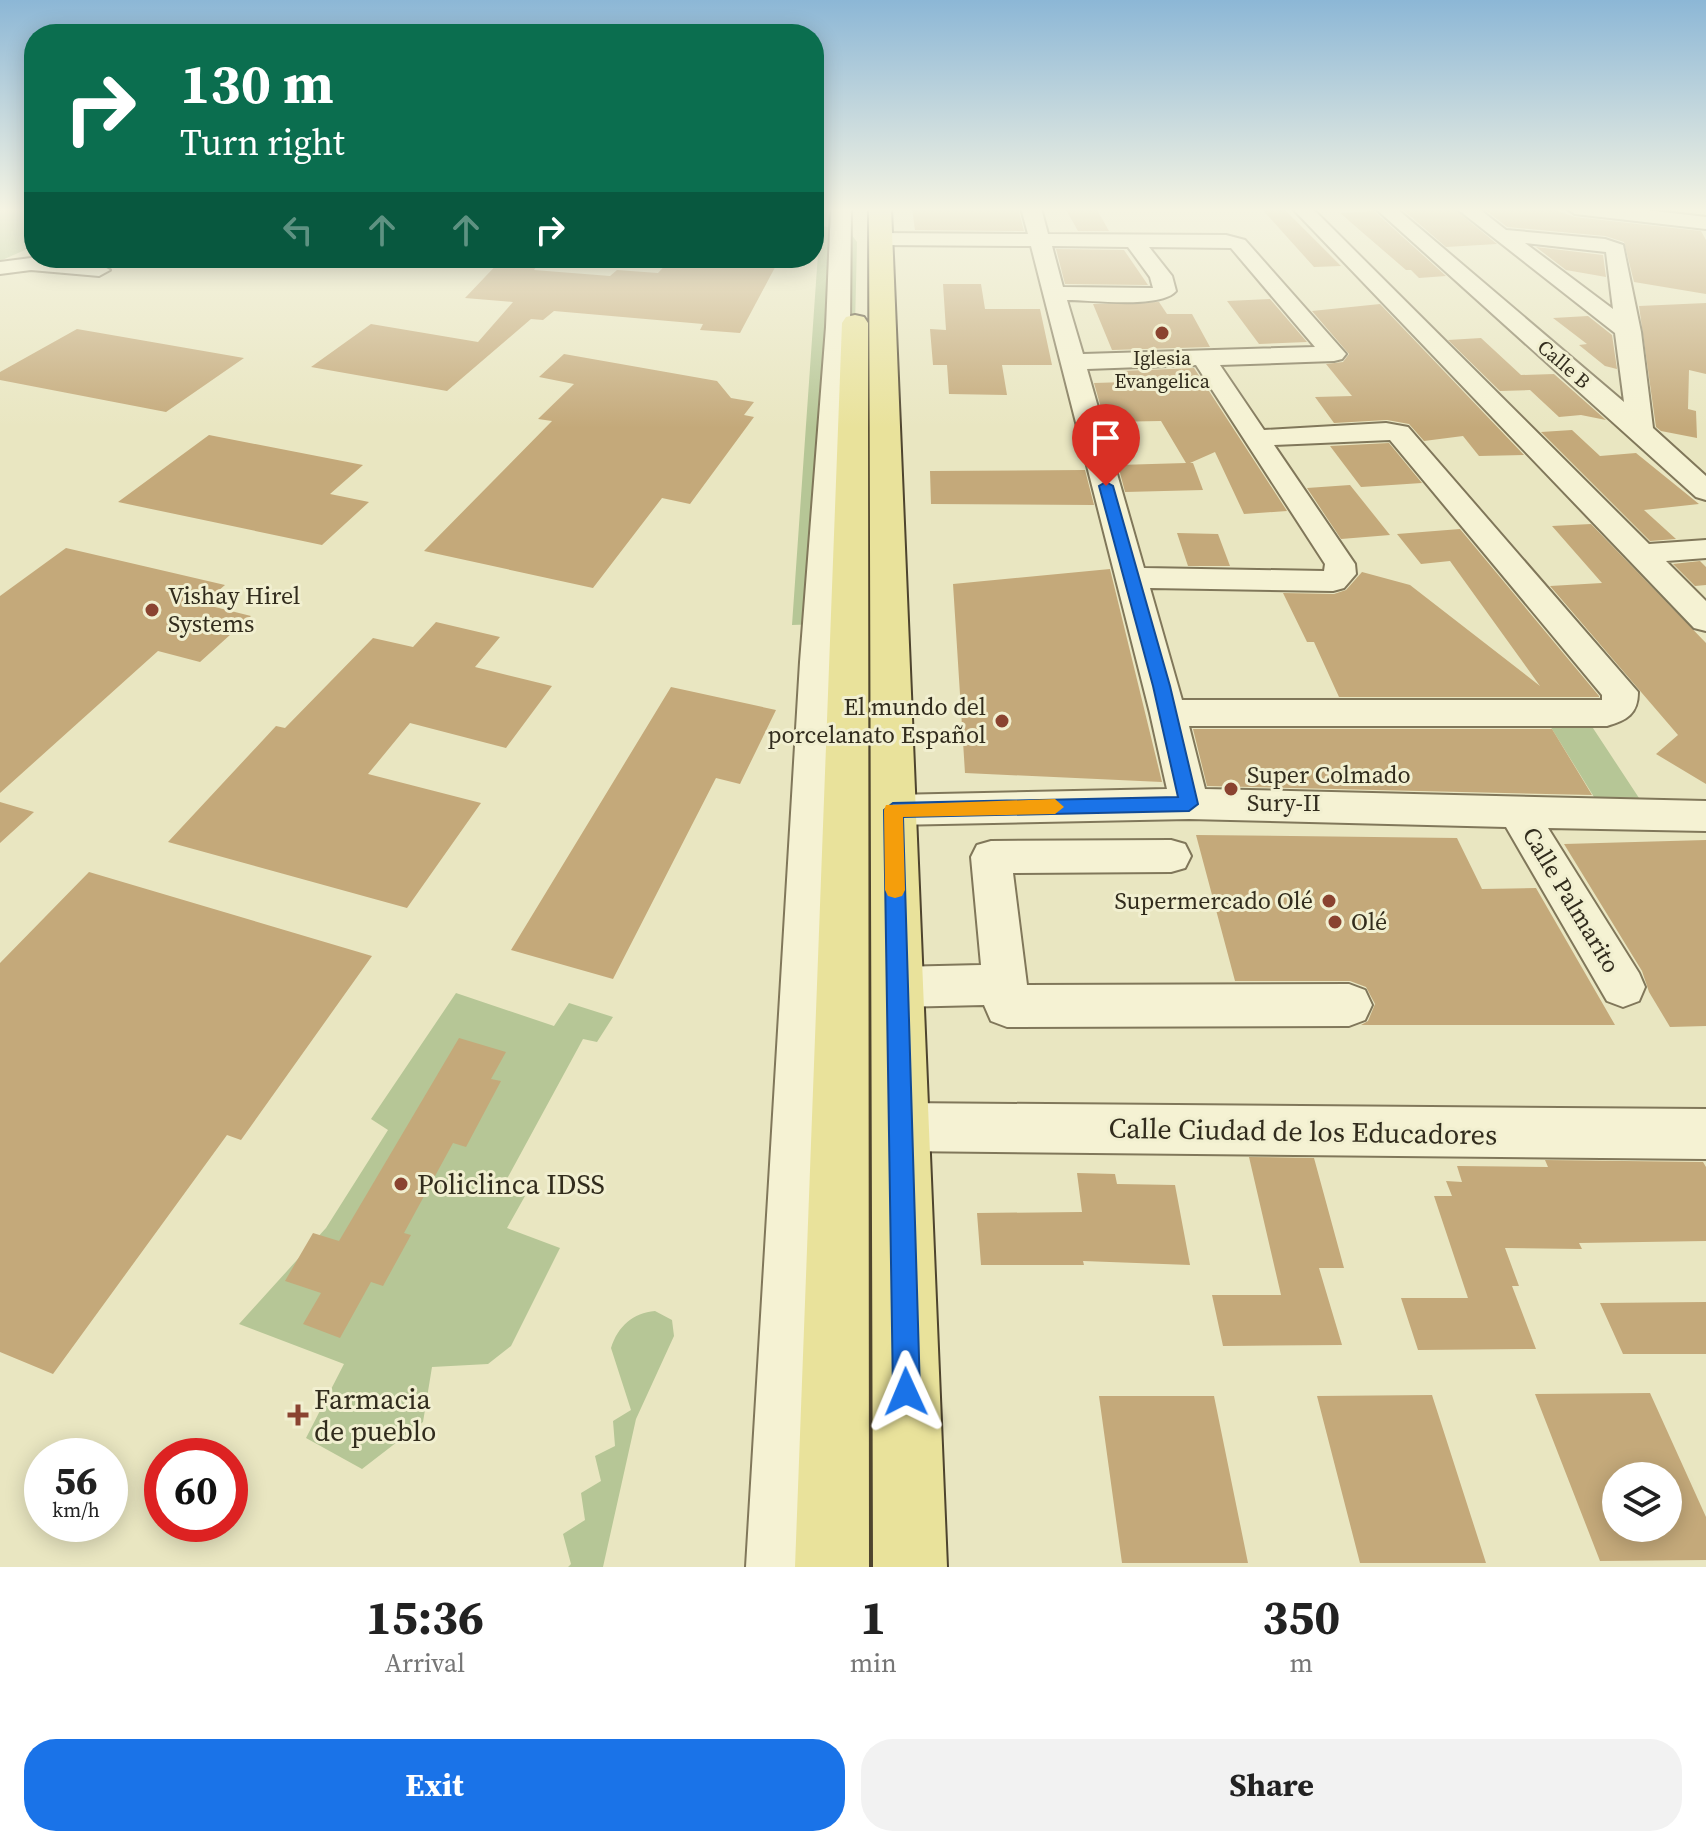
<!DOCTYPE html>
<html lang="en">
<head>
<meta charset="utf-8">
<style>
	body { margin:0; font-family:"Source Serif 4",serif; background:#f2f2f2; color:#222; height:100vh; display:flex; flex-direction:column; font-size:30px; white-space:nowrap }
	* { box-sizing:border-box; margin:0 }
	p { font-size:26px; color:#767676 }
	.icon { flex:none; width:44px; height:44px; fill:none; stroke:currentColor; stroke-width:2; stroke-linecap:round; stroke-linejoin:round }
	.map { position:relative; height:1567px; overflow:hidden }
	.details { display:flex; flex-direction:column; background:#fff; flex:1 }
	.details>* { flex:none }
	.guide { position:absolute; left:24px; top:24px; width:800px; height:244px; border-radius:32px; box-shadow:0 4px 20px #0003; background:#0b6e4f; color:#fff; overflow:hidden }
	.tools { position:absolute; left:1602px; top:1462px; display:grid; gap:16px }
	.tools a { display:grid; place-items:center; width:80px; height:80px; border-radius:50%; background:#fff; box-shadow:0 4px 20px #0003; font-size:40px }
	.speed { position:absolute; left:24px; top:1438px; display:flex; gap:16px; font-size:40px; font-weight:700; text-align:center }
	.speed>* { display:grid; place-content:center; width:104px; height:104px; border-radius:50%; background:#fff; box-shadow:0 4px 20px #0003; line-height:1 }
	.speed small { font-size:20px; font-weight:400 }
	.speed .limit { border:12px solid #d22; background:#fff; color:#111 }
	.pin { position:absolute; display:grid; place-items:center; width:68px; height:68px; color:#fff; margin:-82px -34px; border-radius:50% 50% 50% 0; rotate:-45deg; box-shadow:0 0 8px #0007 }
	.pin .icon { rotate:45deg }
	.me { position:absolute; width:88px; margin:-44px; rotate:359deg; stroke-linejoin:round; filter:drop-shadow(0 0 6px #0008) }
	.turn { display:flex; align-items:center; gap:28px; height:168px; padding:0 24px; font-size:36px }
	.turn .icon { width:104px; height:104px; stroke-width:2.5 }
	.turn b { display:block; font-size:56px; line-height:68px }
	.lanes { display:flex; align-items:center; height:76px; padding:0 24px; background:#0003; justify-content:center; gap:40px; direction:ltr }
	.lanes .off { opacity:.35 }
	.eta { display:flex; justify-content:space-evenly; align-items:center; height:136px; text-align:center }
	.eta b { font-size:48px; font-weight:700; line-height:56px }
	.primary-button { display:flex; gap:16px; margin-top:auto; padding:16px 24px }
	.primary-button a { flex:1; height:92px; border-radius:32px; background:#1a73e8; color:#fff; font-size:32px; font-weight:700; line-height:92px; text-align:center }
	.primary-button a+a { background:#f2f2f2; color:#222 }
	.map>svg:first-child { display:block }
	.green { fill:#b6c696 }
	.building { fill:#c4a97a; fill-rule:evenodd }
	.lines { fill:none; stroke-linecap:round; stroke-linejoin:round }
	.minor-casing { stroke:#80775a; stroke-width:4 }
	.major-casing { stroke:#4e442e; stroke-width:4 }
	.minor { fill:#f5f2d3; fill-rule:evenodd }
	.major { fill:#e9e29b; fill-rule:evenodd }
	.route { fill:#1a73e8; stroke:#114b97; stroke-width:2 }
	.slow { fill:#f59e0b }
	.poi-dot { fill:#8a4330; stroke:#f1efd0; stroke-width:3 }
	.labels { text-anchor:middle; stroke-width:6; stroke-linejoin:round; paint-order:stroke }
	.far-poi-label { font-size:20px; fill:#322c1d; stroke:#f1efd0 }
	.far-street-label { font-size:20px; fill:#322c1d; stroke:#f1efd0 }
	.poi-label { font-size:24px; fill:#322c1d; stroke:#f1efd0; text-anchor:start }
	.street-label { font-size:24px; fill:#322c1d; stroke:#f1efd0 }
	.near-street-label { font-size:28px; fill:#322c1d; stroke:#f1efd0 }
	.near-poi-label { font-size:28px; fill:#322c1d; stroke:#f1efd0; text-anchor:start }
</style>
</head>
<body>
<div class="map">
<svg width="1706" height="1567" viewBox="0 0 1706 1567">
	<rect width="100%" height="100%" fill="#e9e6c1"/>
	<path class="green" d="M0,208H34V246L0,261Z
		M820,225L851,234L857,242L848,623L792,625Z
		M1547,721L1589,722L1639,798L1594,797Z
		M456,993L554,1026L569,1003L613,1017L597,1042L583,1039L502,1188L525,1196L507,1228L560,1248L511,1346L488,1364L432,1367L423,1422L362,1469L306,1438L344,1364L239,1324L326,1228L388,1130L371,1119Z
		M655,1311L672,1320L674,1336L636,1419L603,1567H568L571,1564L563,1534L585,1520L581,1493L601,1481L595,1456L615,1446L613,1421L631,1410L611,1348C618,1326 633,1313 655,1311Z"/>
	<path class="building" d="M912,208H1018L1024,231L915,230Z
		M1065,208H1096L1109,231H1078Z
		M1261,208H1283L1341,266L1314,267Z
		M1442,208H1453L1497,244L1446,247L1403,210Z
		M1483,208H1549L1575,217L1701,231L1706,240V294L1634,282L1624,242L1605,236L1507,227Z
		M1374,211L1446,276L1419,278L1411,270H1406L1340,213Z
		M1536,247L1603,255L1606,277L1566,270Z
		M1056,249L1124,250L1148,285L1065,284Z
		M503,258H542L534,270L610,276L617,270L658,273L672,258L736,262L739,258H780L740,333L700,330L703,324L554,311L543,320L531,319L447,391L311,367L371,324L478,342L513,302L465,298Z
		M943,284H981L985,309H1040L1052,365H1002L1007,395L949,394L947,365H933L930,329L946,330Z
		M1270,299L1307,342L1259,344L1227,301Z
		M1159,302L1167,314H1192L1210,347L1112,350L1093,304Z
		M1706,303V374L1689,370L1688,409L1696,411L1697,438L1661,431L1656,427L1639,306Z
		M1380,304L1524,455L1479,456L1463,436L1424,441L1409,424L1387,420L1334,423L1315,397L1352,396L1326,364L1343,362L1349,354L1312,311Z
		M1588,316L1612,335L1617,369L1605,366L1579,345L1587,344L1553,318Z
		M77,329L244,358L166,412L0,380V372Z
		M1481,338L1521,375L1554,374L1606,420L1581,415L1559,417L1530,390L1500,391L1448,340Z
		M564,354L717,381L731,398L754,402L744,415L754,417L690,504L662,498L593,588L424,551L552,421L538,419L574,384L539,377Z
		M1194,368L1287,511L1244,514L1215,452L1190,463H1193L1203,490L1125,492L1118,465L1186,463L1161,421L1105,422L1094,383L1126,382L1121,371Z
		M1572,430L1600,456L1636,453L1699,504L1644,510L1676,539L1650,541L1541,432Z
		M209,435L363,465L330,494L369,502L322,545L118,502Z
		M1389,443L1422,483L1361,487L1330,446Z
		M1085,470L1094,505L931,504L930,471Z
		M1350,485L1390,535L1341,539L1307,488Z
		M1591,524L1706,643V784L1656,754L1678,735L1550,586L1602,583L1552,526Z
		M1460,529L1599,696V697H1339L1314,642H1307L1283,593L1334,594L1346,590L1362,572L1410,585L1540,686L1450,561L1421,564L1397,534Z
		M1177,533L1218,534L1230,566H1188Z
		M66,548L225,585L203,604L251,616L200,662L158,651L0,793V596Z
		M1700,561L1706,567V585L1695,586L1673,564Z
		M1110,569L1162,782L965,773L953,584Z
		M436,622L500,637L475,667L552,686L506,748L410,723L368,774L481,803L407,908L168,842L276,726L285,728L373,638L413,647Z
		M671,687L776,710L740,784L716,778L613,979L511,950Z
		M1193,729H1552L1592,795L1207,786Z
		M0,802L34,812L0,843Z
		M1196,835L1457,838L1482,889L1536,888L1615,1025H1361L1368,1021L1375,1004L1366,987L1350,981H1235Z
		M1706,840V1026L1670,1027L1649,992L1642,971L1564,844Z
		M89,872L372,956L241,1140L227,1135L53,1374L0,1352V963Z
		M459,1038L506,1052L491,1079L501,1081L466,1147L453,1143L404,1233L411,1235L383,1286L371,1282L340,1338L303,1324L321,1293L285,1281L313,1233L339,1241Z
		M1249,1157L1314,1158L1344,1268H1319L1342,1345L1223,1346L1212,1295H1281Z
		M1545,1160L1703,1162L1706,1167V1241L1579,1243L1582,1249L1505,1248L1519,1286H1512L1536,1349L1418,1350L1401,1298H1468L1434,1196H1452L1446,1181L1462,1182L1457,1166L1548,1167Z
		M1077,1173L1115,1174L1117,1184L1175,1185L1190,1265L1083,1261L1084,1265H981L977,1213L1082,1212Z
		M1706,1302V1354H1623L1600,1303Z
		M1650,1393L1706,1517V1560L1600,1561L1535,1394ZM1616,1476H1668V1528H1616Z
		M1432,1395L1486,1563H1360L1317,1396Z
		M1099,1396H1214L1248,1563H1122Z"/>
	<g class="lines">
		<defs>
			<path id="minor" d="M831,208H851L850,327L834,662L810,1567H746L800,662L826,327Z
				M1021,208H1041L1048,234L1226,235L1245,240L1346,354L1342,359L1334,361L1220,365L1264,430L1386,423L1408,427L1638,692C1638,714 1627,720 1607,726H1189L1205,789L1706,801V831L1548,828L1639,973L1645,987L1639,1001L1623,1007L1607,1001L1506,827L1189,819L893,825L879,821L874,810L879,799L893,795L1167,789L1150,713L1031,246L880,245L870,239L880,233L1028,234ZM1052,246L1128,247L1150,277L1153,288L1063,287ZM1149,247L1231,248L1315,347L1083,354L1067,300C1091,300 1161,309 1176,291L1172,276ZM1196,365L1325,564L1324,571L1144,568L1087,369ZM1390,440L1602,695V700H1182L1150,588L1333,591L1344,588L1356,574L1355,564L1274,445Z
				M1292,208H1312L1649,544L1706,540V558L1666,561L1706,601V631L1694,628Z
				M1375,208H1396L1624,402L1615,333L1456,208H1478L1506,230L1605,239L1623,245L1641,332L1653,428L1706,476V500L1696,497ZM1525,243L1606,252L1613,309Z
				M1566,208H1629L1706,217V229L1575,214Z
				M31,258L99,264L110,270L99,276L31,270L0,274V262Z
				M1171,840L1185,844L1191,856L1185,868L1171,872L1013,873L1027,985L1349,984L1365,990L1372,1005L1365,1020L1349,1026L1007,1027L991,1021L984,1005L897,1007L881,1001L875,987L881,973L897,967L981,965L971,857L977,845L991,841Z
				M900,1103L1706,1109V1159L900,1151L883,1144L875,1127L883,1110Z"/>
			<path id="major" d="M869,208H891L947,1567H873Z
				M855,315L864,317L868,323L869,1567H795L842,323L846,317Z"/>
		</defs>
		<use href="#minor" class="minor-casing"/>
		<use href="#major" class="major-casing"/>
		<use href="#minor" class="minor"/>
		<use href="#major" class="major"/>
	</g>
	<linearGradient id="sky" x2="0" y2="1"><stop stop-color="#8cb7d6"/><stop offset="0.49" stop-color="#f5f4e3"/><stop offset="1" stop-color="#f5f4e3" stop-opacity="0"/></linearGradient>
	<rect width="1706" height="428" fill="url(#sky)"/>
	<path class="route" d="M1106,482L1113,486L1170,686L1198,804L1189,811L903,817L920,1392L916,1402L906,1406L897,1402L893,1392L884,810L893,803L1178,797L1153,686L1099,486Z"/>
	<path class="slow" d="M1055,799L1064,807L1055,814L903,817L905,890L902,896L895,898L888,896L885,890L884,810L886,805Z"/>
	<g class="poi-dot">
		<circle cx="1162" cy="333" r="8"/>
		<circle cx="152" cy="610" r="8"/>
		<circle cx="1002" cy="721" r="8"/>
		<circle cx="1231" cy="789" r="8"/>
		<circle cx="1329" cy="901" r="8"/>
		<circle cx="1335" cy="922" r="8"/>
		<circle cx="401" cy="1184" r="8"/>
		<path d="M294 1403h8v8h8v8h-8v8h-8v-8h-8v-8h8z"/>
	</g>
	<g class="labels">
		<g class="far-poi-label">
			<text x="1162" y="365">Iglesia<tspan x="1162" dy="23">Evangelica</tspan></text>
		</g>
		<g class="far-street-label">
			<text transform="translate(1564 364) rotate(41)" y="7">Calle B</text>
		</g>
		<g class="poi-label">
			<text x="168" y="604">Vishay Hirel<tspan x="168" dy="28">Systems</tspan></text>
			<text x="986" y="715" text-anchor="end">El mundo del<tspan x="986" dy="28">porcelanato Español</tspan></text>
			<text x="1247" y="783">Super Colmado<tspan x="1247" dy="28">Sury-II</tspan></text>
			<text x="1313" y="909" text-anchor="end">Supermercado Olé</text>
			<text x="1351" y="930">Olé</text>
		</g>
		<g class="street-label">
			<text transform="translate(1571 900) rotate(59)" y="8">Calle Palmarito</text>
		</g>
		<g class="near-street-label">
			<text transform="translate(1303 1131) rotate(1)" y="10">Calle Ciudad de los Educadores</text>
		</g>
		<g class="near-poi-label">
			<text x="417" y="1194">Policlinca IDSS</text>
			<text x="314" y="1409">Farmacia<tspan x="314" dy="32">de pueblo</tspan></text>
		</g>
	</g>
</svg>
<div class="tools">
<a><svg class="icon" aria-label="layers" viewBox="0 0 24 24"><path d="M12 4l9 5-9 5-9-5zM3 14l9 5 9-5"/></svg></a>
</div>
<div class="speed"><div>56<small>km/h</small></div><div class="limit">60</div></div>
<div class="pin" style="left:1106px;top:486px;background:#d93025"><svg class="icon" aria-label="arrive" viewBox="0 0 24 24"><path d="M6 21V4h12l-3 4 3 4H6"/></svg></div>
<svg class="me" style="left:906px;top:1392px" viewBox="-20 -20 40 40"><path d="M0-17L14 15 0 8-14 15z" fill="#1a73e8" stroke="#fff" stroke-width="4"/></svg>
<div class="guide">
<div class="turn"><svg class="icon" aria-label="right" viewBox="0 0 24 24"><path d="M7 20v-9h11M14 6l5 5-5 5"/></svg><div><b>130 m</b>Turn right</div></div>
<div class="lanes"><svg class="icon off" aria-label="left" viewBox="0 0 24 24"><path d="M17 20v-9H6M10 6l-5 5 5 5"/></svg><svg class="icon off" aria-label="ahead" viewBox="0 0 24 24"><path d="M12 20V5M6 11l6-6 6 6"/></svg><svg class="icon off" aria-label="ahead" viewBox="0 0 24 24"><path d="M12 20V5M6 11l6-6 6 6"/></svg><svg class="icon" aria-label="right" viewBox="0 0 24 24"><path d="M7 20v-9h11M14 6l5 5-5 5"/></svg></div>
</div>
</div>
<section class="details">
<div class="eta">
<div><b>15:36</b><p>Arrival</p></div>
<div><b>1</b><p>min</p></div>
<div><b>350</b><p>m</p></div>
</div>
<div class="primary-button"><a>Exit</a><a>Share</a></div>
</section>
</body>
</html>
